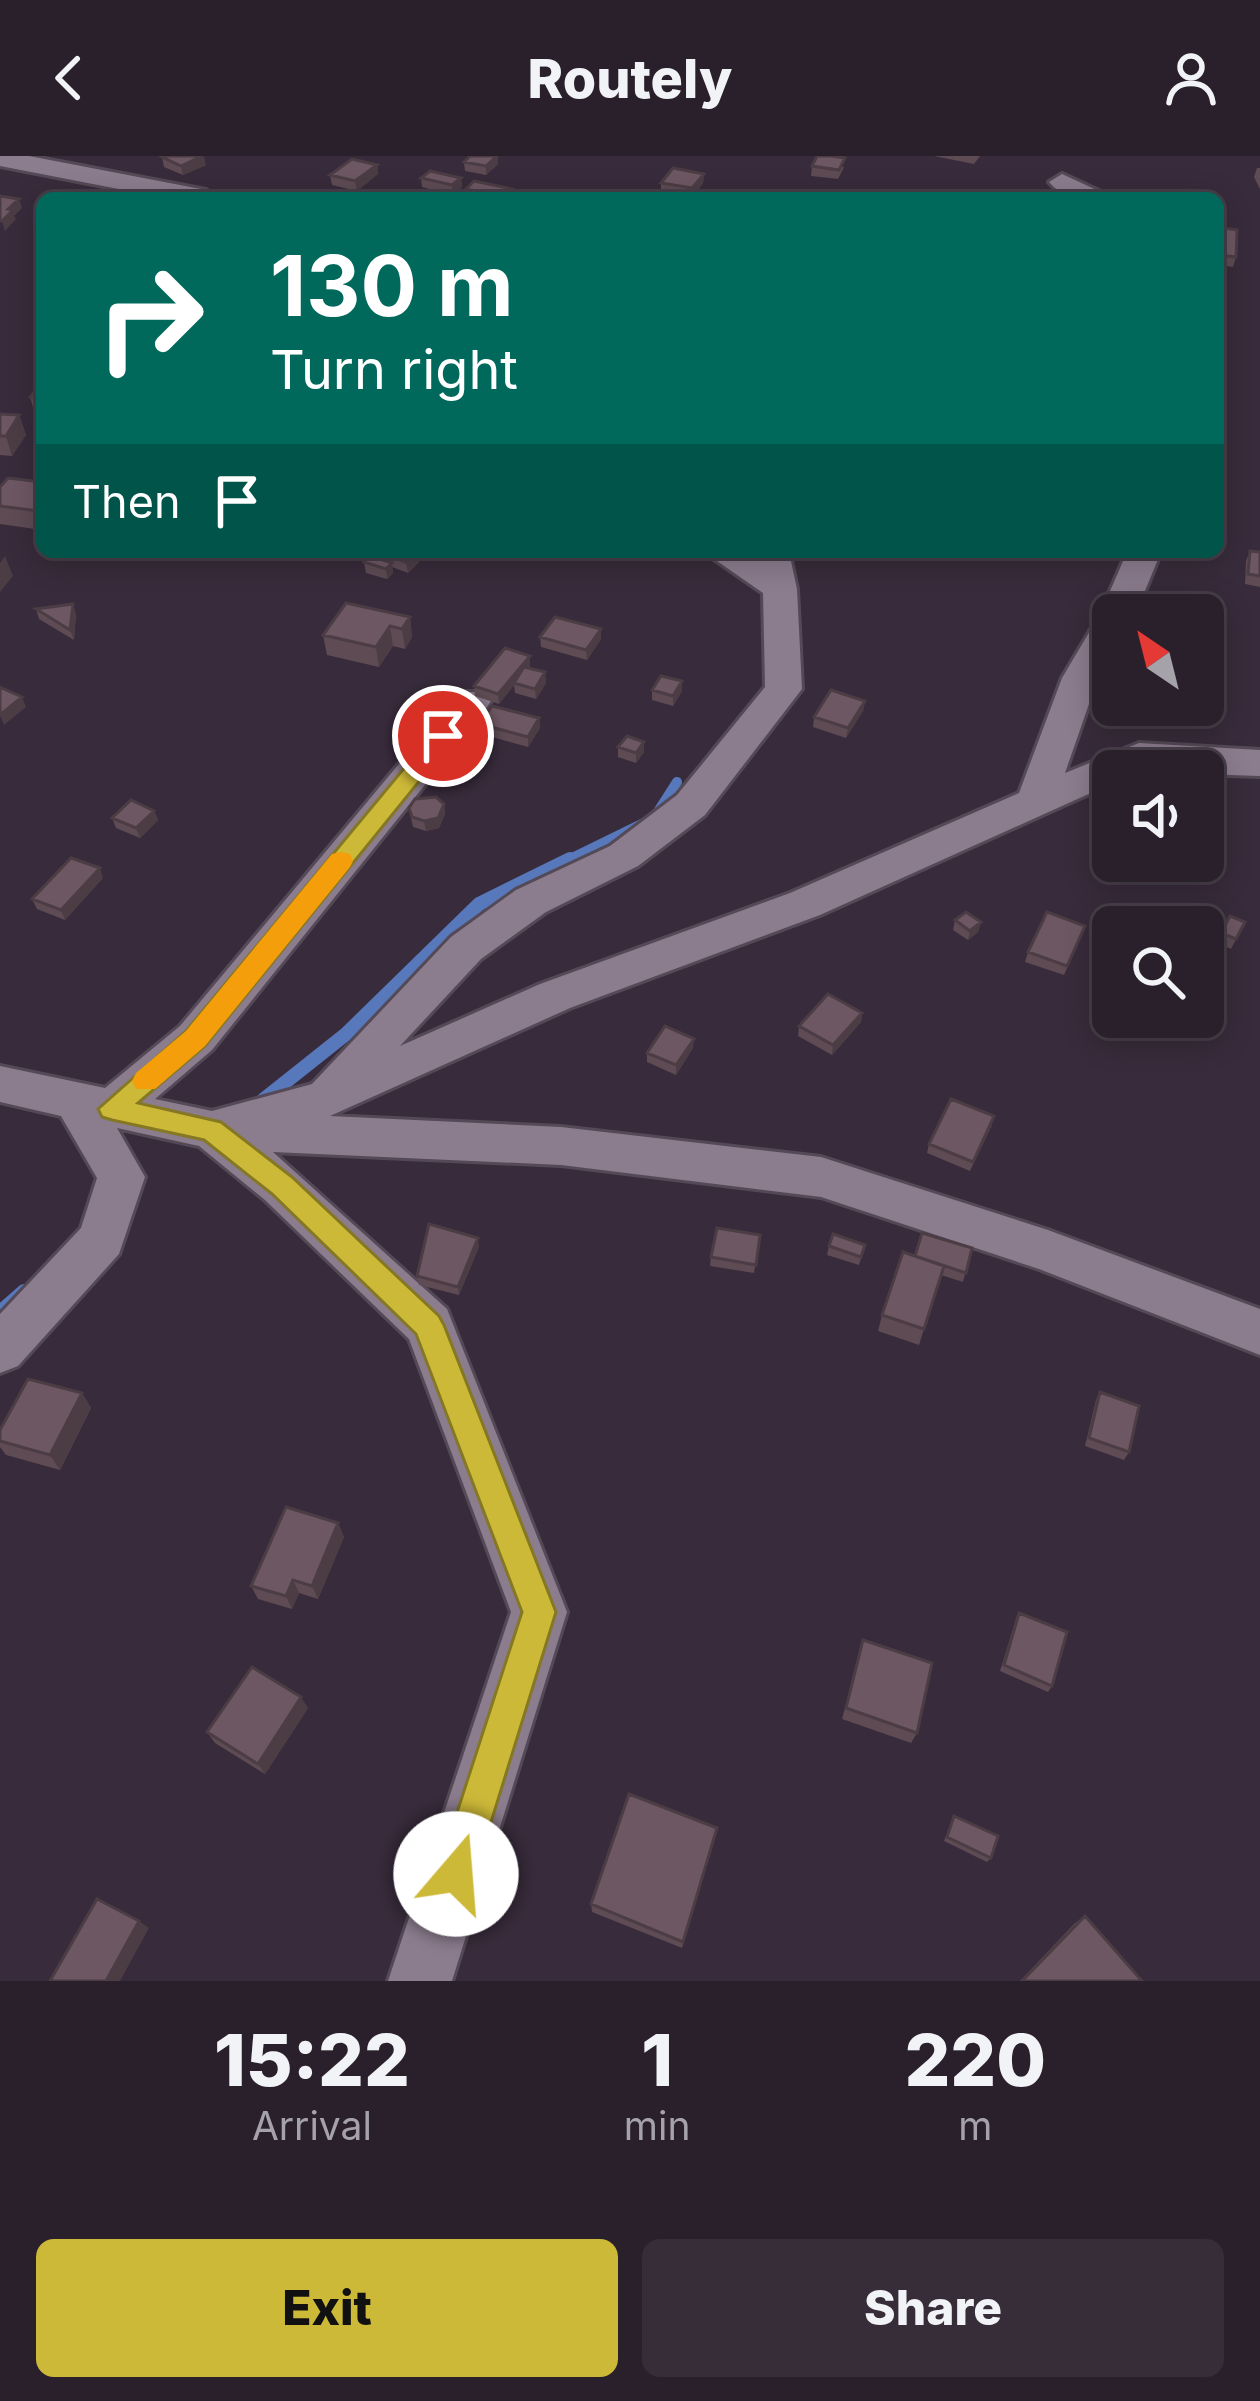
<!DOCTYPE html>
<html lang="en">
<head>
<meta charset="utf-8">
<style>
	body { margin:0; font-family:Inter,sans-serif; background:#362d38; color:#f1f3f6; height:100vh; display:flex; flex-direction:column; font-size:45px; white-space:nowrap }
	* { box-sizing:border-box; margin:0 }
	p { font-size:39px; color:#a5a3a9 }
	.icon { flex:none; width:66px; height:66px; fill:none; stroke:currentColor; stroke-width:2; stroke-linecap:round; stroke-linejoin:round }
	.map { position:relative; height:1825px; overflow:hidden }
	.drawer { display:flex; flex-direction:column; background:#2a202c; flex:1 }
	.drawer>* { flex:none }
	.guide { position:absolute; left:36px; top:36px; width:1188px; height:366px; border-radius:18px; box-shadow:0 6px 30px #0003,0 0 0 3px #463e48; background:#00695c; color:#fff; overflow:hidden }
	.needle { width:78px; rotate:325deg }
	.buttons { position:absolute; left:1092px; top:438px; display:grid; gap:24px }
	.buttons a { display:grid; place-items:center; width:132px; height:132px; border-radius:18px; background:#2a202c; box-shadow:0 6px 30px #0003,0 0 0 3px #463e48; font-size:60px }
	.pin { position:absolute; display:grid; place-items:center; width:102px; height:102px; color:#fff; margin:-51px; border:6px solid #fff; border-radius:50%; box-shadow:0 3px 12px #0007 }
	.me { position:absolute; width:132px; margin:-66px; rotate:18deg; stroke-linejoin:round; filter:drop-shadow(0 0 9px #0008) }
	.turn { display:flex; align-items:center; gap:42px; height:252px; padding:0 36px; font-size:54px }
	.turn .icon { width:156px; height:156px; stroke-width:2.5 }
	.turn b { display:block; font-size:84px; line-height:102px }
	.then { display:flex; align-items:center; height:114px; padding:0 36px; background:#0003; gap:24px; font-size:45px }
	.eta { display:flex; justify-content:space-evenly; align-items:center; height:204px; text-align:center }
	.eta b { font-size:72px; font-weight:800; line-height:84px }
	.button { display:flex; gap:24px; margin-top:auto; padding:24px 36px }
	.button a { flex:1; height:138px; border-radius:18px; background:#cdb938; color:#111; font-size:48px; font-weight:800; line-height:138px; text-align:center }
	.button a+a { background:#362d38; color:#f1f3f6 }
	header { display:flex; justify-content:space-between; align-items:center; height:156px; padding:0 36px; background:#2a202c; font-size:54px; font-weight:800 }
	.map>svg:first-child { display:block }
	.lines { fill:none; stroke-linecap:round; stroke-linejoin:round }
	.stream-far1 { stroke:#5878bc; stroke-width:10 }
	.stream { stroke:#5878bc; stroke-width:14 }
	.minor-casing { stroke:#544956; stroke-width:6 }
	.minor { fill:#8b7c8e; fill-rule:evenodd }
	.wall { fill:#5e4b54 }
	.shaded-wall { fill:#4c3d45 }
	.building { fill:#6d5762; stroke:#4c3d45; stroke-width:3 }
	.route { fill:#cdb938; stroke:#857824; stroke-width:3 }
	.slow { fill:#f59e0b }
</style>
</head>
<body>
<header><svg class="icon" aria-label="back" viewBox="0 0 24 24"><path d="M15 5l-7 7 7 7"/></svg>Routely<svg class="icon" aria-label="person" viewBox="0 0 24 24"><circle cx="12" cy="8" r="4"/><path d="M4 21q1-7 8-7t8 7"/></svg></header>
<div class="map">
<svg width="1260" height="1825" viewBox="0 0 1260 1825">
	<rect width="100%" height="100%" fill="#382b3b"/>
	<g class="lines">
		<path class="stream-far1" d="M564,706L654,662L677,626"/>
		<path class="stream" d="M263,944L346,878L479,748L570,703
			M0,1156L24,1135"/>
		<defs>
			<path id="minor" d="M0,0H29L206,34L219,42H165L0,10Z
				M1062,18L1101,36L1105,42C1083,42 1064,44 1049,26Z
				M704,396H745L757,403L755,396H789L797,433L802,533L705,659L638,710L546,756L481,803L400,890L540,828L790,737L1019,637L1062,522L1100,458L1127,396H1161L1135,459H1113V496L1098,522L1065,617L1139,587L1260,594V620L1113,615V627L820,759L570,852L330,960L561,971L821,1001L1048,1074L1260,1153V1199L1039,1113L821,1041L561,1009L273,996L447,1153L567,1456L452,1825H388L511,1456L409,1183L265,1044L199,990L117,972L145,1021L119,1098L18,1210L0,1217V1158L81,1072L97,1022L61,960L0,946V910L105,932L180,870L459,536H485L491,545L485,554L212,894L155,943L212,955L312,928L451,781L516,734L610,690L677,639L765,531L763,437Z"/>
		</defs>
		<use href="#minor" class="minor-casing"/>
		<use href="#minor" class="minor"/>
	</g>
	<path class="wall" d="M934,0H980L974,8Z
		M162,1L206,9L183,19L164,11Z
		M464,6L498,8L486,19L465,15Z
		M377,9L378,18L357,35L332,29L330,19Z
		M812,10L844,11L838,23L811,20Z
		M1257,12H1260V33L1254,21Z
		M704,18L703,27L692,42L661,37V27Z
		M421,22H461L462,31L453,39L422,31Z
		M466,33L512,42H467Z
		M1218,71L1236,101L1233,111L1218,109Z
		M42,230V253L33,251L30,241Z
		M0,258L19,259L26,279L12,300L0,299Z
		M42,326V374L0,368V331Z
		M1250,395L1260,396V431L1245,428L1246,405Z
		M377,396L419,406L408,417L392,411L393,417L387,423L366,417L364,406L377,402Z
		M960,396H995L990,405Z
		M36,453L76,458L74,484L39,463Z
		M410,461L412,481L405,493L393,490L379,511L327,499L323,479Z
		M540,481L601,483L587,504L541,491Z
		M530,510L528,512L545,516L546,527L536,543L515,537L514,529L499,548L475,540L474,530Z
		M682,525V535L673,550L652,544V534Z
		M865,545L863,555L846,582L813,571L814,561Z
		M539,562L540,572L528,591L481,578L480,568Z
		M618,591L644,596L636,607L618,601Z
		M452,597L486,604L471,617L459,615L454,607Z
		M444,648L445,658L439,672L426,675L413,671L409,652Z
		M154,655L158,664L140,682L116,672L112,662Z
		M1144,705H1196L1179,728L1142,711Z
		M103,722L65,764L37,753L32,743Z
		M955,764L981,766L978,776L968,784L953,774Z
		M1245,766L1231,793L1217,786L1221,777Z
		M1082,779L1064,819L1025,806L1028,796Z
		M862,857L861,866L832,899L798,880L799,870Z
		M693,892L676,919L647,906V897Z
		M992,969L970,1015L927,997L929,988Z
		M760,1079L754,1117L710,1110L711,1101Z
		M865,1089L859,1109L827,1099L829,1090Z
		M479,1091L459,1139L419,1129L417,1120Z
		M972,1092L963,1126L941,1119L919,1189L878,1175L882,1159L915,1100Z
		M1100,1236L1129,1296L1124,1304L1085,1290L1096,1244Z
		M82,1237L91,1252L60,1314L6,1299L0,1291V1274Z
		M338,1367L344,1381L318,1443L299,1437L292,1453L258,1443L251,1430Z
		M1019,1457L1052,1530L1048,1536L1000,1515L1016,1463Z
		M863,1484L917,1577L911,1587L842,1563Z
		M308,1552L265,1618L215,1587L207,1576Z
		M954,1660L991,1702L987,1706L944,1685Z
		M715,1681L682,1792L592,1756L591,1748Z
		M1085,1760L1142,1825H1020L1075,1767Z"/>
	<path class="shaded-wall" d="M204,0L206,9L183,19L181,10Z
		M498,0V8L486,19V10Z
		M377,9L378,18L357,35L355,25Z
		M704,18L703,27L692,42V32Z
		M461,22L462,31L453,39L452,29Z
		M19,43L22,52L14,60L16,63L5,75L2,65L8,53Z
		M19,259L26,279L12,300L6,280Z
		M418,396L419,406L408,417L406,406Z
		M5,400L13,420L0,436V407Z
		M392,407L393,417L387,423L386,413Z
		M73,448L76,458L74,484L70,474Z
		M410,461L412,481L405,493L402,473Z
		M390,470L393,490L379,511L376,491Z
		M601,473V483L587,504L586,494Z
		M530,500V510L499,548L498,538Z
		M545,516L546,527L536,543L535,533Z
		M682,525V535L673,550V540Z
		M22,541L26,551L4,569L0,559Z
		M865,545L863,555L846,582L848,572Z
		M539,562L540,572L528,591V581Z
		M644,586V596L636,607V597Z
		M485,594L486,604L471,617L470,607Z
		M444,648L445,658L439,672L426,675L424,665Z
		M154,655L158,664L140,682L136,672Z
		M100,712L103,722L65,764L61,754Z
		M981,766L978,776L968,784L970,775Z
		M862,857L861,866L832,899L833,889Z
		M694,883L693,892L676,919V909Z
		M478,1082L479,1091L459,1139L458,1131Z
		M82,1237L91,1252L60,1314L50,1299Z
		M338,1367L344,1381L318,1443L312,1430Z
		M293,1424L299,1437L292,1453L286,1440Z
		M301,1541L308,1552L265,1618L258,1608Z
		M139,1765L149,1772L120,1825H106Z"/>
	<path class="building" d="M165,0H202L181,10L162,1Z
		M470,0H497L486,10L464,6Z
		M817,0H831L845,2L839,14L812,10Z
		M352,3L377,9L355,25L330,19Z
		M673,12L704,18L692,32L661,27Z
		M430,15L461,22L452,29L421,22Z
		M474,25L512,33L503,41L466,33Z
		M916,37L931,40L930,42H912Z
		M0,40L19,43L8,53L13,54L2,65H0Z
		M1218,71L1237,74L1236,101L1218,99Z
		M39,230H42V244L30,241Z
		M0,258L19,259L6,280H0Z
		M8,322L42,326V349L38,355L0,350V331Z
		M1250,395L1260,396V420L1248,418Z
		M377,396H418L406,406Z
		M371,400L392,407L386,413L364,406Z
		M346,447L410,461L402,473L390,470L376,491L323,479Z
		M73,448L70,474L36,453Z
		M1173,449L1203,453L1202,459H1172Z
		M555,461L601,473L586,494L540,481Z
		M505,492L530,500L498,538L474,530Z
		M524,511L545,516L535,533L514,527Z
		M661,520L682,525L673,540L652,534Z
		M0,531L22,541L0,559Z
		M831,534L865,545L848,572L814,561Z
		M492,550L539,562L528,581L480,568Z
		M627,580L644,586L636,597L618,591Z
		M467,585L479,587L485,594L470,607L458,605L452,597Z
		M436,641L444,648L438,662L424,665L412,661L409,652L415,643Z
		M131,644L154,655L136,672L112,662Z
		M71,702L100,712L61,754L32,743Z
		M1155,705H1193L1183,718Z
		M966,756L981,766L970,775L955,764Z
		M1047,756L1085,770L1067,810L1028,796Z
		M1230,760L1245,766L1236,783L1221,777Z
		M828,838L862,857L833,889L799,870Z
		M665,870L694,883L676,909L647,897Z
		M951,943L994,960L973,1006L929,988Z
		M429,1068L478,1082L458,1131L417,1120Z
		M717,1072L760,1079L756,1109L711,1101Z
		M922,1077L972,1092L966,1117L915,1100Z
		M833,1078L865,1089L861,1101L829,1090Z
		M903,1096L944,1110L924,1173L882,1159Z
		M28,1223L82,1237L50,1299L0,1285V1274Z
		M1100,1236L1139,1250L1129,1296L1089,1282Z
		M286,1351L338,1367L312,1430L293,1424L286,1440L251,1430Z
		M1019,1457L1067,1476L1052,1530L1004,1509Z
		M863,1484L932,1507L917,1577L846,1552Z
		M252,1511L301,1541L258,1608L207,1576Z
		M629,1638L717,1672L683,1786L591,1748Z
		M954,1660L998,1680L991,1702L947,1681Z
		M97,1743L139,1765L106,1825H50Z
		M1085,1760L1142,1825H1022Z"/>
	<path class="route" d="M443,572L451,575V586L205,890L138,947L221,966L292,1021L439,1160L444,1169L556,1456L475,1718L470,1732L456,1737L443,1732L437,1718L522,1456L416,1178L272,1038L204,984L112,964L102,961L98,953L186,875L435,575Z"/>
	<path class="slow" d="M341,696L350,698L353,705L350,711L205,890L155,933H136L132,925L136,917L186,875L332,698Z"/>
</svg>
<div class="buttons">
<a><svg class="needle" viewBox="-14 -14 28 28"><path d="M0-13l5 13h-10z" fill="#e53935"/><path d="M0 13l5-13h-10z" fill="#a5a3a9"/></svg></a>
<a><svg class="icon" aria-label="sound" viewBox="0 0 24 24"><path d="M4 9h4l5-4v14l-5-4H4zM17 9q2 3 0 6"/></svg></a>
<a><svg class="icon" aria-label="search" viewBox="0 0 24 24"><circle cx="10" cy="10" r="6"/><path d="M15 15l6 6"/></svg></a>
</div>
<div class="pin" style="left:443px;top:580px;background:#d93025"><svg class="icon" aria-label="arrive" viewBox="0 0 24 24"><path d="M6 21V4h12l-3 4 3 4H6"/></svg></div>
<svg class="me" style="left:456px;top:1718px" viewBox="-20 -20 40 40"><circle r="19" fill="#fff"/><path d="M0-13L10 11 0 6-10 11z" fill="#cdb938"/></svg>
<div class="guide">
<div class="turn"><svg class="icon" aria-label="right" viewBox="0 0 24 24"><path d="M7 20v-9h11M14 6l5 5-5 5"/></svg><div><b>130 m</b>Turn right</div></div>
<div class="then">Then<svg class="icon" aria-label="arrive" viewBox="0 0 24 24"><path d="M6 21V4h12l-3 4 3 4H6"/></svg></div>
</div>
</div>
<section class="drawer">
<div class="eta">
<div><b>15:22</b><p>Arrival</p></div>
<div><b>1</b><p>min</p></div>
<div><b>220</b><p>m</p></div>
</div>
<div class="button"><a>Exit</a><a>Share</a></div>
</section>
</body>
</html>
